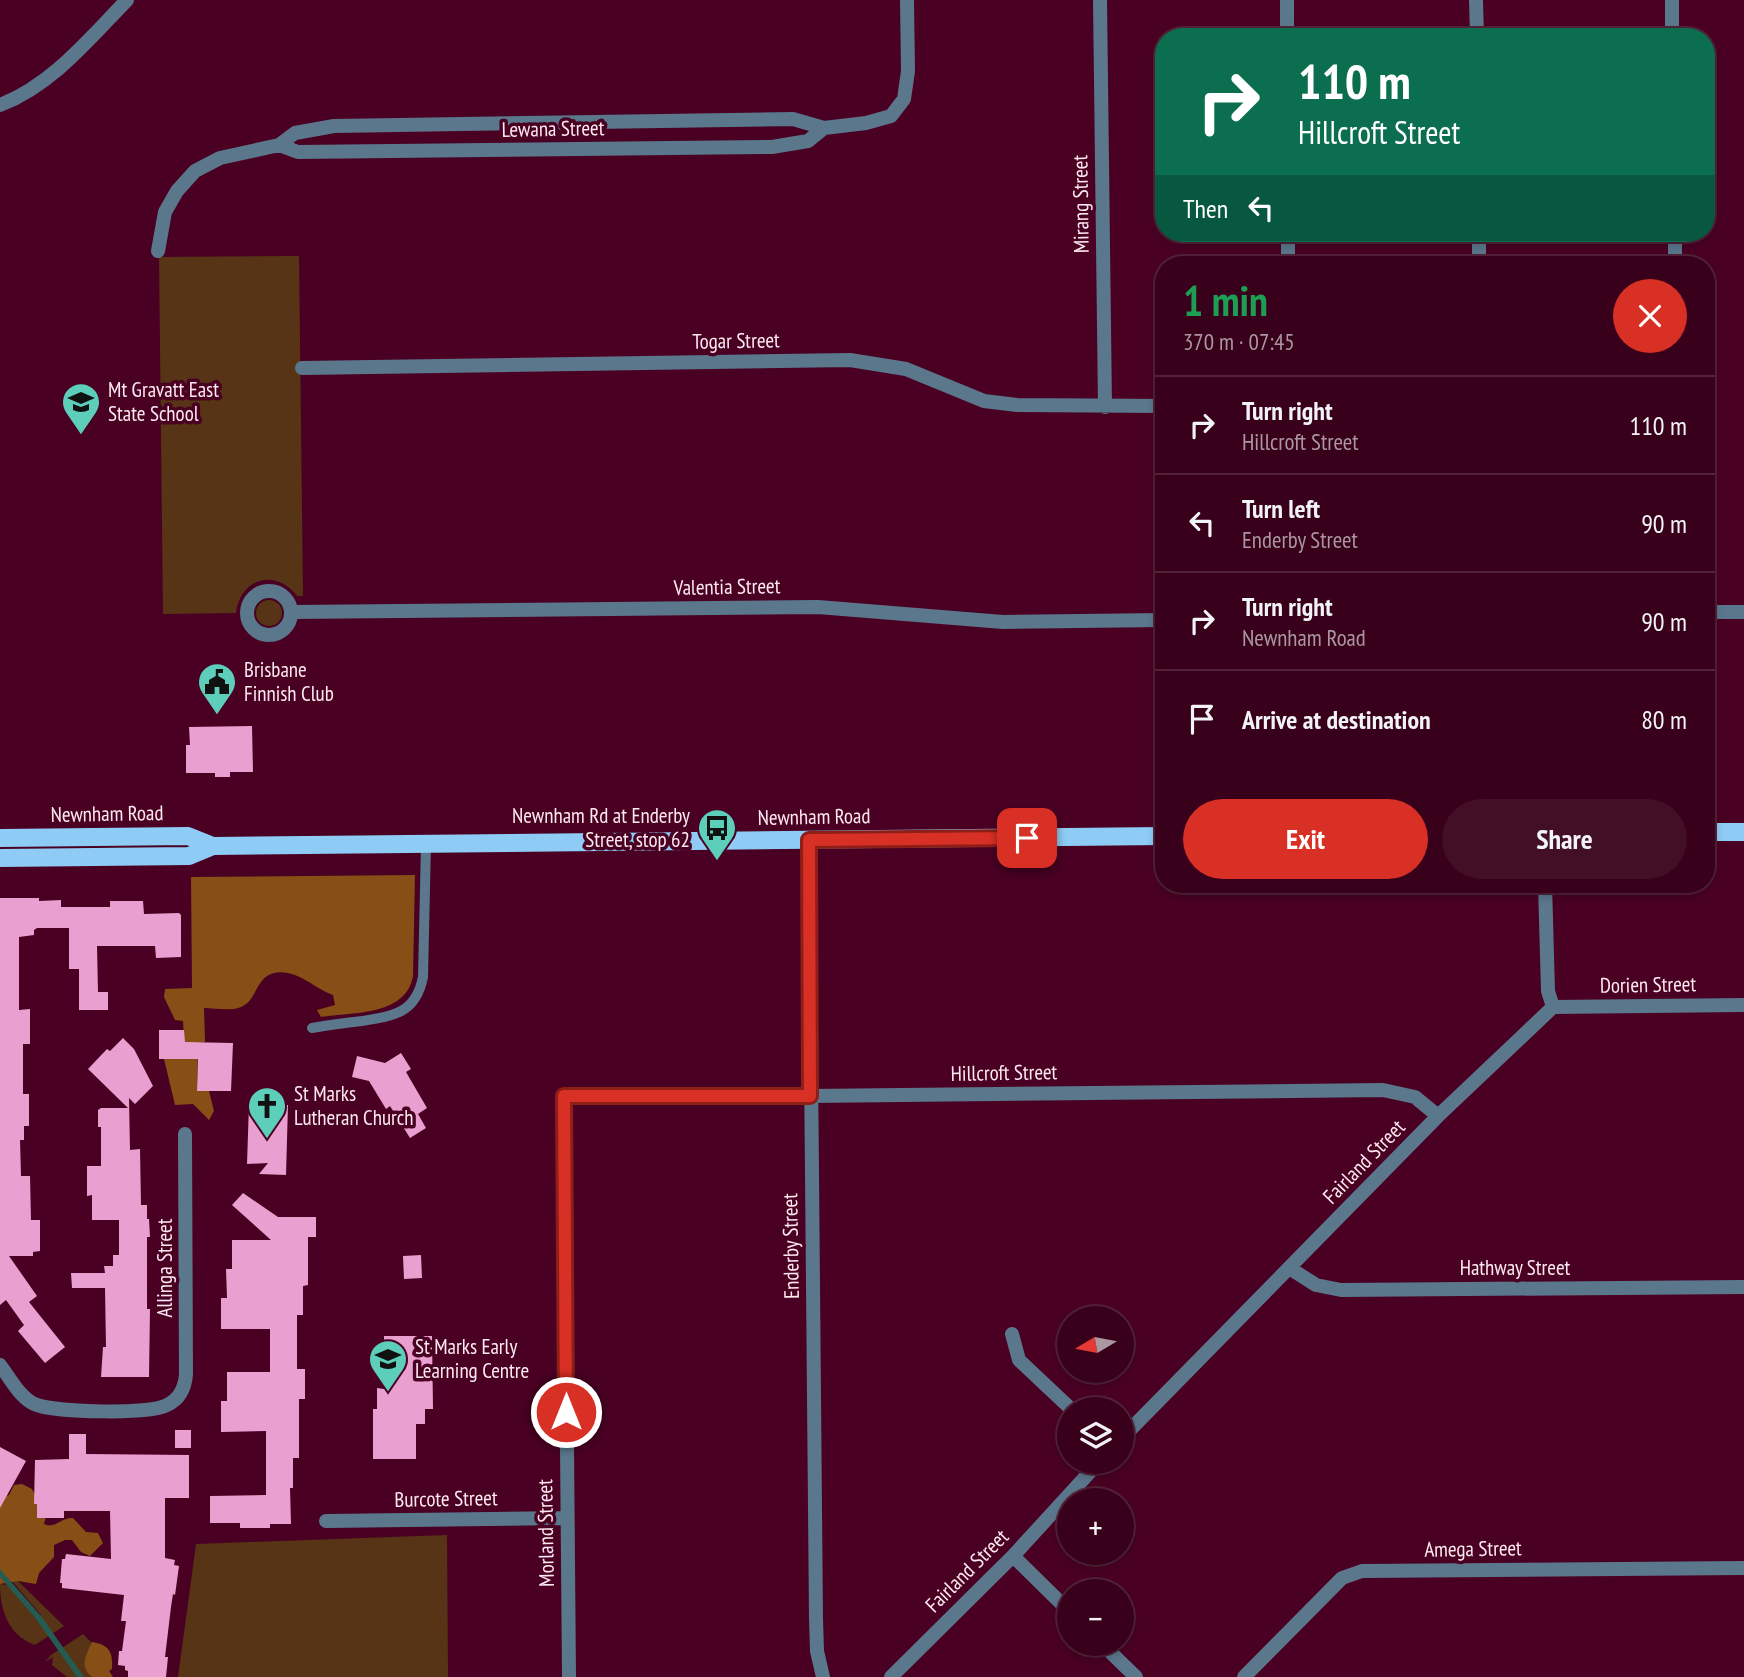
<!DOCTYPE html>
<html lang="en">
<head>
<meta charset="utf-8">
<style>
	body { margin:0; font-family:"PT Sans Narrow",sans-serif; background:#430f27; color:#f1f3f6; height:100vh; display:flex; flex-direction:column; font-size:26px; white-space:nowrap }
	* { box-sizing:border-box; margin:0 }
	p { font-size:23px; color:#ab97a2 }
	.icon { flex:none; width:38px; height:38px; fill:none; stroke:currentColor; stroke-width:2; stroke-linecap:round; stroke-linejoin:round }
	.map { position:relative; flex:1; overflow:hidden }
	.side { position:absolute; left:1155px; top:256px; width:560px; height:637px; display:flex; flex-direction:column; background:#38001a; border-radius:28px; box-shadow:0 4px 10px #0003,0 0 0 2px #522239 }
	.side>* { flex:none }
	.guide { position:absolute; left:1155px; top:28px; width:560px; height:214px; border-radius:28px; box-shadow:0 4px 10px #0003,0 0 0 2px #522239; background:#0b6e4f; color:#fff; overflow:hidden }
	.needle { width:46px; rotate:260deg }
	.buttons { position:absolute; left:1057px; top:1306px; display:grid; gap:14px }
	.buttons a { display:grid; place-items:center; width:77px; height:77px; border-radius:50%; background:#38001a; box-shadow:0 4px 10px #0003,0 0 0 2px #522239; font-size:35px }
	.pin { position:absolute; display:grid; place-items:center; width:60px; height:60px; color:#fff; margin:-30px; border-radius:14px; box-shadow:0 4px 10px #0006 }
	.me { position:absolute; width:77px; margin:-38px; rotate:0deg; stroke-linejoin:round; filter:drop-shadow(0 0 5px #0008) }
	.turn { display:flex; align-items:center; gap:24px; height:147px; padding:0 28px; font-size:32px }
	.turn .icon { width:91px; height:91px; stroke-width:2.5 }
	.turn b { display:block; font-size:49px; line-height:60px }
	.then { display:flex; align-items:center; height:66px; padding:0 28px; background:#0003; gap:14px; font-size:26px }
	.round { display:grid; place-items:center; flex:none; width:74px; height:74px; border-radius:37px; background:#430f27 }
	.head { display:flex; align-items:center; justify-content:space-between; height:119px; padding:0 28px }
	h1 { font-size:42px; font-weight:700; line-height:52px; color:#1e9e55 }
	.action { display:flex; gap:14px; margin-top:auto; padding:14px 28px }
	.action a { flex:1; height:80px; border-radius:42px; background:#d93025; color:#fff; font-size:28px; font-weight:700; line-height:80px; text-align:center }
	.action a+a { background:#430f27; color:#f1f3f6 }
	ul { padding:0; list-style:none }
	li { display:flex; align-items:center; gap:21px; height:98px; padding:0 28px; border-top:2px solid #522239 }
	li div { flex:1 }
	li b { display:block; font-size:26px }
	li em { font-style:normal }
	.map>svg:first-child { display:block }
	.green { fill:#573415 }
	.forest { fill:#874e15 }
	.water { fill:#245c52 }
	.building { fill:#e99fd0 }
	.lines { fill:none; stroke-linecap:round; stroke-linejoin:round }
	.service { stroke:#5b778c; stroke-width:10 }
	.minor { stroke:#5b778c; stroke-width:14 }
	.tertiary { stroke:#5b778c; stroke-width:14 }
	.primary { stroke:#8ecbf5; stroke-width:18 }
	.route-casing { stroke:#8d1f18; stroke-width:18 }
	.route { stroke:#d93025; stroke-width:12 }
	.labels { text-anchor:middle; stroke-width:7; stroke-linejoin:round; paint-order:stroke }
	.street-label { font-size:21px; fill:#fce9ee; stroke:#4a0023 }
	.poi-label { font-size:21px; fill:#fce9ee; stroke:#4a0023; text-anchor:start }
</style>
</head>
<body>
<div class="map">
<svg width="1744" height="1677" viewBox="0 0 1744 1677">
	<rect width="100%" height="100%" fill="#4a0023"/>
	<path class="green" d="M299,256L303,596H297C276,568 240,578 236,613L163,614L159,257Z
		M256 613a13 13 0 1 1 26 0a13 13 0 1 1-26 0Z
		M447,1535L448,1677H178L196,1544Z
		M12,1581H18L64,1626L35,1645C8,1635 0,1610 0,1584L8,1585L36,1619L41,1615Z
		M83,1634L92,1643C86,1656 80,1666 92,1677H67L52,1665L53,1657L45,1662L51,1655Z"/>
	<path class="forest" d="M415,875L413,976C406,1016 353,1012 321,1017L317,1010L335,1005L333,995C316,989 306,977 288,973C253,967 261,1002 238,1008C228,1011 214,1008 204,1008L205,1042L198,1043L197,1090L209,1091L214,1111L209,1120L193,1104L175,1105L164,1059H185L183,1021L175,1020L164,997L165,989L192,988L191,877Z
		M22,1484L32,1489L46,1516L44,1524C56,1529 61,1517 73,1518L86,1532L98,1533L103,1543L90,1556L81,1552L72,1540H65L54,1545V1557L39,1573L36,1584L18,1581L0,1584V1498L9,1495L14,1485Z
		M92,1642C109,1645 113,1651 112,1669L109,1671L113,1677H92C79,1666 86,1655 92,1642Z"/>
	<path class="water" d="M0,1569L41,1616L84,1677H77L36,1619L0,1577Z"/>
	<path class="building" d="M252,726L253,772H230V777H215V773H186V745H190L189,727Z
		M0,898H39V901L61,900V907H110V901H143L144,914L179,913L181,915V957L156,958L155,946H97L98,992H108V1010H79V969H69V928H37L34,930V935L19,937V1010L30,1009V1044H23V1094H29V1126H24V1140H20L21,1176H30L31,1220H40V1251L33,1252V1256H9L37,1296L29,1302L65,1347L45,1363L18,1331L24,1325L6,1300L0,1305Z
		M159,1030H184L185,1042L233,1043L231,1091H197L198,1059H159Z
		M123,1038L134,1049L153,1086L135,1104L129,1098L130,1150L140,1149L141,1205H147V1219H149L150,1237H147V1309H150L149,1377H101L103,1347H106L105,1288H72L71,1273H105L104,1266H113V1255H119V1220H92V1195L87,1196V1166H101V1127H98V1110L101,1108H128L88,1069L107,1049L110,1051Z
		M401,1053L411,1069L406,1072L427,1108L418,1114L426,1128L410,1138L390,1106L386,1109L369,1081L352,1077L357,1056L385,1063Z
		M249,1104L288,1105L286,1175L259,1174L268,1163L247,1164Z
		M243,1193L278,1217H316V1237H308V1285L303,1286V1315H297V1369H305V1399H299V1458H293V1488H290L291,1524H270V1528H240V1523H210V1496L266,1495V1431L221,1432V1401H227V1372H270V1329H221V1298H227L226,1269H232V1240H271L232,1205Z
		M421,1255L422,1278L404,1279L403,1256Z
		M384,1336H432L433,1409H425V1424H416V1459H373V1409H377V1388L384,1389Z
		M175,1430H191V1448H175Z
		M69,1434H86V1454L189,1455V1498H165V1558L175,1560L174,1565L179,1566L175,1595L173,1594L171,1607L165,1657H168L166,1677H128V1671L125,1670V1666L118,1665L119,1651H122L126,1621H121L124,1595L62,1588V1583H60L62,1559H65L66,1554L111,1559L110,1511H64V1518H37V1504H34L35,1460L69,1459Z
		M0,1447L26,1461L0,1508Z"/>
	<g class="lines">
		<path class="service" d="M312,1028C329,1025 345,1023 362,1021C394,1016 416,1013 423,977L426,844"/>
		<path class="minor" d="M1100,0L1105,407
			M1476,0L1477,37
			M1672,0V37
			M0,105C52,85 89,39 127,0
			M279,145L298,152L772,147L808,141L824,128
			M1479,233V264
			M1675,233V264
			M158,251L165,212L177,191L195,171L220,158L279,145L295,133L334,126L793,119L824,128L866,123L891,116L904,99L908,71L907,0
			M302,368L850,360L906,369L984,401L1017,405L1164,406
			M247 613a22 22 0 1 1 44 0a22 22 0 1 1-44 0Z
			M291,612L818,607L1003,622L1164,620
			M1706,612H1744
			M809,840L816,1619L817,1651L823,1677
			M1553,1007L1744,1005
			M1291,1269L1316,1285L1341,1290L1744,1287
			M1012,1334L1019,1360L1071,1409
			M0,1365C10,1378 21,1400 37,1405C58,1412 149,1415 167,1405C180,1399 185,1388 186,1374L185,1134
			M1122,1438L1438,1116L1553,1007L1548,991L1545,884
			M326,1521L567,1518
			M1013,1556L1069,1611
			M1101,1643L1136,1677
			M569,1677L564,1095L810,1096L1383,1090L1415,1097L1438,1116
			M891,1677L1013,1556L1100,1461
			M1244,1677L1342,1578L1362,1571L1744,1568"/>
		<path class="tertiary" d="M1287,0V37
			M1288,233V264"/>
		<path class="primary" d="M1706,832H1744
			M0,838L188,836L213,846
			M0,858L189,856L213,846L1164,836"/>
	</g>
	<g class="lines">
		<defs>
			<path id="route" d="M566,1412L564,1096H810L809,840L1027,838"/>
		</defs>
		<use href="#route" class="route-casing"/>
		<use href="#route" class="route"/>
	</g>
	<defs>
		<symbol id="school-pin" viewBox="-11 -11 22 30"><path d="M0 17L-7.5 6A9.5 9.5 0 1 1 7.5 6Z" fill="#5cceba" stroke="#4a0023"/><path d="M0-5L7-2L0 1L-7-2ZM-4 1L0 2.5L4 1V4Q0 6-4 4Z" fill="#111"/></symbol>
		<symbol id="civic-pin" viewBox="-11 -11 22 30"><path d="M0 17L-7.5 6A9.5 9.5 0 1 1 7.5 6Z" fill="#5cceba" stroke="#4a0023"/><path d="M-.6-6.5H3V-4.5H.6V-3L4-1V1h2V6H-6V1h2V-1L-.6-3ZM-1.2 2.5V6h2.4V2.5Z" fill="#111"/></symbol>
		<symbol id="bus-pin" viewBox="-11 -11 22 30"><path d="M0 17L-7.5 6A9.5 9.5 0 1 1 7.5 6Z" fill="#5cceba" stroke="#4a0023"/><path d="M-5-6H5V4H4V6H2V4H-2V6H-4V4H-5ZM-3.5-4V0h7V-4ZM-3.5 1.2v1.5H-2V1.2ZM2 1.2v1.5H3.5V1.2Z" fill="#111"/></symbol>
		<symbol id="church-pin" viewBox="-11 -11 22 30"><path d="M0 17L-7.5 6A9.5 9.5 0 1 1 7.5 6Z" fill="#5cceba" stroke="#4a0023"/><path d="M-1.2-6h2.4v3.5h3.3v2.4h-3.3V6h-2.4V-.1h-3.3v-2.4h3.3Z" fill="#111"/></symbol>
	</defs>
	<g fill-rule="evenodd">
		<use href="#school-pin" x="59" y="380" width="44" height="60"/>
		<use href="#civic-pin" x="195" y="660" width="44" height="60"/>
		<use href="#bus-pin" x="695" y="806" width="44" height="60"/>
		<use href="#church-pin" x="245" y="1084" width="44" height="60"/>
		<use href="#school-pin" x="366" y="1337" width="44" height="60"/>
	</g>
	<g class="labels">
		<g class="street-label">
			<text transform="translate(553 129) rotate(-1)" y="7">Lewana Street</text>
			<text transform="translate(1081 204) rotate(-91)" y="7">Mirang Street</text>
			<text transform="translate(736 341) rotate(-1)" y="7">Togar Street</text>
			<text transform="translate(727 587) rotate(-1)" y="7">Valentia Street</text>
			<text transform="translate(107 814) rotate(-1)" y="7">Newnham Road</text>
			<text transform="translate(814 817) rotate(-1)" y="7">Newnham Road</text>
			<text transform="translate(1648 985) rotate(-1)" y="7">Dorien Street</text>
			<text transform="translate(1004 1073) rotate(-1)" y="7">Hillcroft Street</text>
			<text transform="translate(1364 1162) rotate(-46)" y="7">Fairland Street</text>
			<text transform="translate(791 1246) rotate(-91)" y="7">Enderby Street</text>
			<text transform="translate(165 1268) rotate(-90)" y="7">Allinga Street</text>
			<text x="1515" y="1275">Hathway Street</text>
			<text transform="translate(446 1499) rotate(-1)" y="7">Burcote Street</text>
			<text transform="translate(546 1533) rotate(-91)" y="7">Morland Street</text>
			<text transform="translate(1473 1549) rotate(-1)" y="7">Amega Street</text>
			<text transform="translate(967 1571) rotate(-45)" y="7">Fairland Street</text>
		</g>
		<g class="poi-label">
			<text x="108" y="397">Mt Gravatt East<tspan x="108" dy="24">State School</tspan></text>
			<text x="244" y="677">Brisbane<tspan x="244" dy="24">Finnish Club</tspan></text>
			<text x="690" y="823" text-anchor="end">Newnham Rd at Enderby<tspan x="690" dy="24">Street, stop 62</tspan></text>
			<text x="294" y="1101">St Marks<tspan x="294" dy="24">Lutheran Church</tspan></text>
			<text x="415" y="1354">St Marks Early<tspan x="415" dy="24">Learning Centre</tspan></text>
		</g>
	</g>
</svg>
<div class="buttons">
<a><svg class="needle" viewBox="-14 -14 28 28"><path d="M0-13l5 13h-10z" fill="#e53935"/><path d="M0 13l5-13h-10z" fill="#ab97a2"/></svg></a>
<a><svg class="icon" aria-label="layers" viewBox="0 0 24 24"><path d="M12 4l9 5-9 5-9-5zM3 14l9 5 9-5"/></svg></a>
<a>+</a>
<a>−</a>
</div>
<div class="pin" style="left:1027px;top:838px;background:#d93025"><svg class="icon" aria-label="arrive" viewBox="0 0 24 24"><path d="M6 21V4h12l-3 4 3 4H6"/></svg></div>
<svg class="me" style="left:566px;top:1412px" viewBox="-20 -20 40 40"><circle r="17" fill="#d93025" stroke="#fff" stroke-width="3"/><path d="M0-11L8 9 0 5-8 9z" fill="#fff"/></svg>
<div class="guide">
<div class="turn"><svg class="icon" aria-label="right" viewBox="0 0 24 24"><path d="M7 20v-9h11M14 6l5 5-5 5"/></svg><div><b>110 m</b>Hillcroft Street</div></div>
<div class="then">Then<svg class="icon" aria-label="left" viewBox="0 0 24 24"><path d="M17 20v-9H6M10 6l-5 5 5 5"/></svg></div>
</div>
<section class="side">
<div class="head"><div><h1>1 min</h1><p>370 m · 07:45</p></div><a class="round" style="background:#d93025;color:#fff"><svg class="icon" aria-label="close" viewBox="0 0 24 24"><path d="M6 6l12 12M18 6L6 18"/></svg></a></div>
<ul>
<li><svg class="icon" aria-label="right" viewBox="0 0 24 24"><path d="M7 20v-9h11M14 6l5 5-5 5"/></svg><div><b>Turn right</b><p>Hillcroft Street</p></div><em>110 m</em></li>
<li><svg class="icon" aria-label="left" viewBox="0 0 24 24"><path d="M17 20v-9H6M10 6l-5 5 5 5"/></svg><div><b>Turn left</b><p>Enderby Street</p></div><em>90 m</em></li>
<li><svg class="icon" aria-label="right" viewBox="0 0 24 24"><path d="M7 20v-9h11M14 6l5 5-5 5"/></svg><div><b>Turn right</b><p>Newnham Road</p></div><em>90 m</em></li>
<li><svg class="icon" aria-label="arrive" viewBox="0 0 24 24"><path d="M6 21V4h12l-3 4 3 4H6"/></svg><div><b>Arrive at destination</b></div><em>80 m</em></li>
</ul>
<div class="action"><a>Exit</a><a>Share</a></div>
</section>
</div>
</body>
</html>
